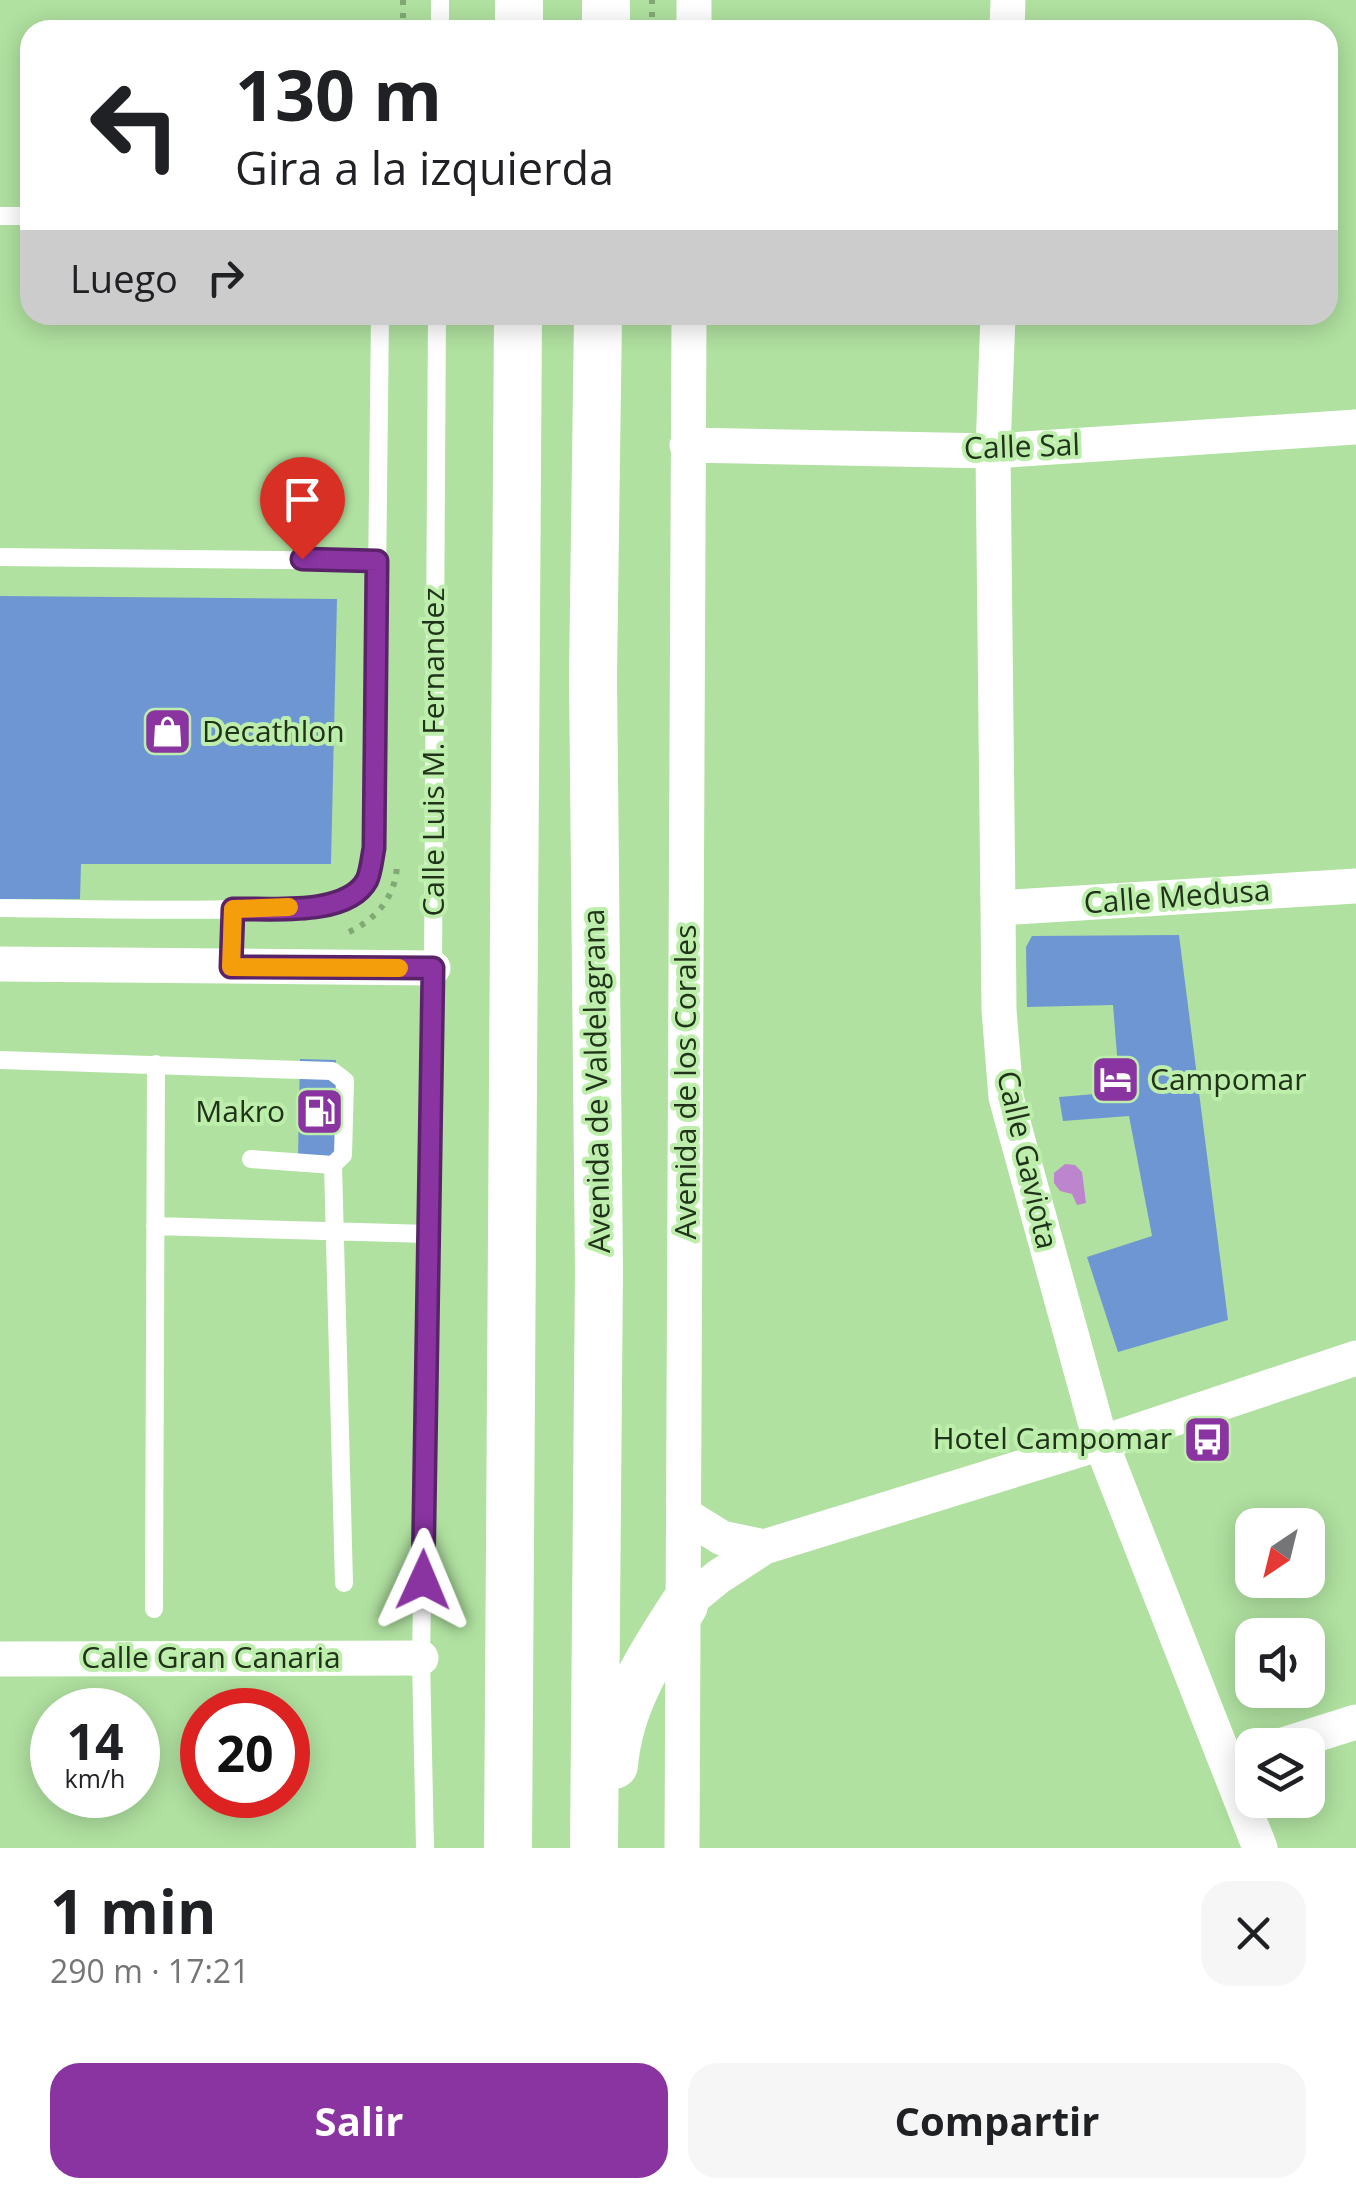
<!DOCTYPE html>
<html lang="es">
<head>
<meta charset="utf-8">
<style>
	body { margin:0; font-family:"Open Sans",sans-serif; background:#f6f6f6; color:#202124; height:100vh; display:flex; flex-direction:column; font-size:38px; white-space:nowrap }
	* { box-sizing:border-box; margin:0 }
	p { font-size:32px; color:#757577 }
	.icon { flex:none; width:55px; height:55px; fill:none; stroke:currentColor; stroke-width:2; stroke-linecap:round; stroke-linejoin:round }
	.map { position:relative; height:1848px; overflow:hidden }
	.details { display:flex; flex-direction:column; background:#fff; flex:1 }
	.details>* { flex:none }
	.hud { position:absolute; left:20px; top:20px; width:1318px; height:305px; border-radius:30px; box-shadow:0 5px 25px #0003; background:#fff; color:#202124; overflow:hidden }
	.needle { width:65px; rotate:215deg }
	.controls { position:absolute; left:1235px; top:1508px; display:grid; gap:20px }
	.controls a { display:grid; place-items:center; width:90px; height:90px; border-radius:20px; background:#fff; box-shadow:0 5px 25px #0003; font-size:50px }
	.speed { position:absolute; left:30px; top:1688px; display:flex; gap:20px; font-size:50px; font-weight:700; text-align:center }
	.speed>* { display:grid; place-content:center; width:130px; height:130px; border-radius:50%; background:#fff; box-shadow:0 5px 25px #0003; line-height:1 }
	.speed small { font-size:25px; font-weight:400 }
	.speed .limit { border:15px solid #d22; background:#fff; color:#111 }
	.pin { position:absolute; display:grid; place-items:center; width:85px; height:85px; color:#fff; margin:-102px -42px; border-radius:50% 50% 50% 0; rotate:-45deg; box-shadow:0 0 10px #0007 }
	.pin .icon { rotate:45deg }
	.me { position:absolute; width:110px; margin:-55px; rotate:1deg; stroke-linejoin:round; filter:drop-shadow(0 0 8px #0008) }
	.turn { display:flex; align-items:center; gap:35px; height:210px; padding:0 50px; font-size:45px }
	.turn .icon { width:130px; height:130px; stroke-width:2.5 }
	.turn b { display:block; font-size:70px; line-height:85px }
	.then { display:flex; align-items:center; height:95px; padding:0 50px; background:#0003; gap:20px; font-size:38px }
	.round { display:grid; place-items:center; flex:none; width:105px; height:105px; border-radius:30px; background:#f6f6f6 }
	.summary { display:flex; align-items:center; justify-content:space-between; height:170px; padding:0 50px }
	h1 { font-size:60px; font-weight:700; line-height:75px }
	.button { display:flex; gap:20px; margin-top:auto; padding:20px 50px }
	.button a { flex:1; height:115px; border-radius:30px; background:#8934a1; color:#fff; font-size:40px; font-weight:700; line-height:115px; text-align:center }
	.button a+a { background:#f6f6f6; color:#202124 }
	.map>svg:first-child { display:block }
	.water { fill:#bc85cd }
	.building { fill:#6d96d2 }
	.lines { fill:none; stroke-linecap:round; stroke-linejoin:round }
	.path { stroke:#82a975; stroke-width:6; stroke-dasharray:5 8; stroke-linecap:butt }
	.lane { stroke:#fff; stroke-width:18 }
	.street { stroke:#fff; stroke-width:35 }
	.secondary { stroke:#fff; stroke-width:48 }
	.route-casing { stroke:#592269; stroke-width:25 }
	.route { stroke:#8934a1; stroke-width:18 }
	.slow { stroke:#f59e0b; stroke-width:18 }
	.labels { text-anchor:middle; stroke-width:8; stroke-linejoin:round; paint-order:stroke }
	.street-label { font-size:30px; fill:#20331a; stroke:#bdeeac }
	.poi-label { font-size:30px; fill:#20331a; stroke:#bdeeac; text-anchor:start }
</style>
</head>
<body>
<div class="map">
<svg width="1356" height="1848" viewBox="0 0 1356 1848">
	<rect width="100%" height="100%" fill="#b0e1a0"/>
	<path class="water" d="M1065,1164L1075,1165L1082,1172L1086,1203L1077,1205L1072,1194L1060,1191L1054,1183V1173Z"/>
	<path class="building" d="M0,596L337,599L331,864H81L80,899H0Z
		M1179,935L1228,1320L1118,1352L1087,1257L1152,1236L1129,1116L1063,1121L1059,1097L1120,1092L1113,1005L1027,1007L1026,947L1032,936Z
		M300,1059L336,1060L335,1157H298Z"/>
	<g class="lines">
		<path class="path" d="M403,0V30
			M652,30V0
			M349,932C376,919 395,898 397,866"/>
		<path class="lane" d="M440,30V0
			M0,216H30
			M0,557L377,561
			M0,908C51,908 326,917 352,896C368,884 370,867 374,849L380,315
			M231,967L233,909
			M0,1060L332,1071L345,1081L343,1155L333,1165
			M251,1159L333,1165L344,1583
			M155,1226L429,1234
			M154,1609L156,1064
			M425,1848L421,1658L433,968L437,315"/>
		<path class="street" d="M694,30V0
			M1007,30L1008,0
			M998,315L993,451L998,908L999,1010L1006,1097L1101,1443L1260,1848
			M687,445L993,451L1356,427
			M998,908L1356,886
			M0,964L433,968
			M685,1515L722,1538L764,1547
			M684,1605L718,1577L764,1547L1101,1443L1356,1358
			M0,1659L421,1658
			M1283,1745L1356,1722
			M682,1848L689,315"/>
		<path class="secondary" d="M519,30V0
			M606,30V0
			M614,1765C619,1704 651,1655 684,1605
			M508,1848L518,315
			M594,1848L599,1270L593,676L598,315"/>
	</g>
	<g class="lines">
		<defs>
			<path id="route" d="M302,559L377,561L374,848C372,858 371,871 367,880C347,917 270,908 233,909L231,967L433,968L423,1580"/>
		</defs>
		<use href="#route" class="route-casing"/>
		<use href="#route" class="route"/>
		<path class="slow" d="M289,907L233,909L231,967L399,968"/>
	</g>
	<defs>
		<symbol id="shop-square" viewBox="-11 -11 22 22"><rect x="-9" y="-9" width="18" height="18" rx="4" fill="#8934a1" stroke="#bdeeac"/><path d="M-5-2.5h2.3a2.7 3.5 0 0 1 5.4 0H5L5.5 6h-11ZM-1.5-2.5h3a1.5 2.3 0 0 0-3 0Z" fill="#fff"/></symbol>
		<symbol id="hotel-square" viewBox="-11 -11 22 22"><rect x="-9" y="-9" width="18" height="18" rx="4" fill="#8934a1" stroke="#bdeeac"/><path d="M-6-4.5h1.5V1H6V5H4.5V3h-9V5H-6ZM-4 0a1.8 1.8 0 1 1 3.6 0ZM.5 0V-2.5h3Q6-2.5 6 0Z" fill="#fff"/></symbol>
		<symbol id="fuel-square" viewBox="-11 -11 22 22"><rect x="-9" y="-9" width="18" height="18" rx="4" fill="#8934a1" stroke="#bdeeac"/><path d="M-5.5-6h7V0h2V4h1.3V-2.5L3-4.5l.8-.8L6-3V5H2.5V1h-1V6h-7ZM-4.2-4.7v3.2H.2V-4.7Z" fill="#fff"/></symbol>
		<symbol id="bus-square" viewBox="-11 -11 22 22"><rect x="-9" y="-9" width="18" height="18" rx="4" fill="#8934a1" stroke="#bdeeac"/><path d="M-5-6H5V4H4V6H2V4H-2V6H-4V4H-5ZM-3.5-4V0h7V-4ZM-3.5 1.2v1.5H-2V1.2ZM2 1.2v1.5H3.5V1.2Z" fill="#fff"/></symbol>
	</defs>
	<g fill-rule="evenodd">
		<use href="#shop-square" x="140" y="704" width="55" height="55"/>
		<use href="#hotel-square" x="1088" y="1052" width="55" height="55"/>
		<use href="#fuel-square" x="292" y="1084" width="55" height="55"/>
		<use href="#bus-square" x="1180" y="1412" width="55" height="55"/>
	</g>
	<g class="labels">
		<g class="street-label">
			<text transform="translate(1022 447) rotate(-2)" y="10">Calle Sal</text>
			<text transform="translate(434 752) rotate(-90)" y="10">Calle Luis M. Fernandez</text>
			<text transform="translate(1177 897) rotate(-4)" y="10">Calle Medusa</text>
			<text transform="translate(597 1081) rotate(-91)" y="10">Avenida de Valdelagrana</text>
			<text transform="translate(686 1082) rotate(-90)" y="10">Avenida de los Corales</text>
			<text transform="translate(1027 1160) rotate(77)" y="10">Calle Gaviota</text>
			<text x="211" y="1668">Calle Gran Canaria</text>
		</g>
		<g class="poi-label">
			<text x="202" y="742">Decathlon</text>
			<text x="1150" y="1090">Campomar</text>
			<text x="285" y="1122" text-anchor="end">Makro</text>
			<text x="1172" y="1449" text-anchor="end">Hotel Campomar</text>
		</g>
	</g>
</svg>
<div class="controls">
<a><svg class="needle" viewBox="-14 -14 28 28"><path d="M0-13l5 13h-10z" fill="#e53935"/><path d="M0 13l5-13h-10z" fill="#757577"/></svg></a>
<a><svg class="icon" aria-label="sound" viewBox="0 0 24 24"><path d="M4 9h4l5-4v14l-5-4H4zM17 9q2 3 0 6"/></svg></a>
<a><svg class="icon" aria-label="layers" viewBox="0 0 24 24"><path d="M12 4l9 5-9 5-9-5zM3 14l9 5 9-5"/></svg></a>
</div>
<div class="speed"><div>14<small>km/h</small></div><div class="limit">20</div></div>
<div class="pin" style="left:302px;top:559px;background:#d93025"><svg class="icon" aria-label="arrive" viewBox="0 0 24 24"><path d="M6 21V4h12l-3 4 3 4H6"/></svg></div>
<svg class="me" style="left:423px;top:1580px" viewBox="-20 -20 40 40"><path d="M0-17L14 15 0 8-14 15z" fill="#8934a1" stroke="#fff" stroke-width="4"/></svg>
<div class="hud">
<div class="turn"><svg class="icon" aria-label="left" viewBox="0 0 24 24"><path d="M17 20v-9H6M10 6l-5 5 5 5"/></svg><div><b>130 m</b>Gira a la izquierda</div></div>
<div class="then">Luego<svg class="icon" aria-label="right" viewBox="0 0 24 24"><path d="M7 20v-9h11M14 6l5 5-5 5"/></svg></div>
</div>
</div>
<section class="details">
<div class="summary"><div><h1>1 min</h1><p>290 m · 17:21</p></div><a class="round"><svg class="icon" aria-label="close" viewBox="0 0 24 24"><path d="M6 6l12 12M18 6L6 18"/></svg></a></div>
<div class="button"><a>Salir</a><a>Compartir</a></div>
</section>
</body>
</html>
